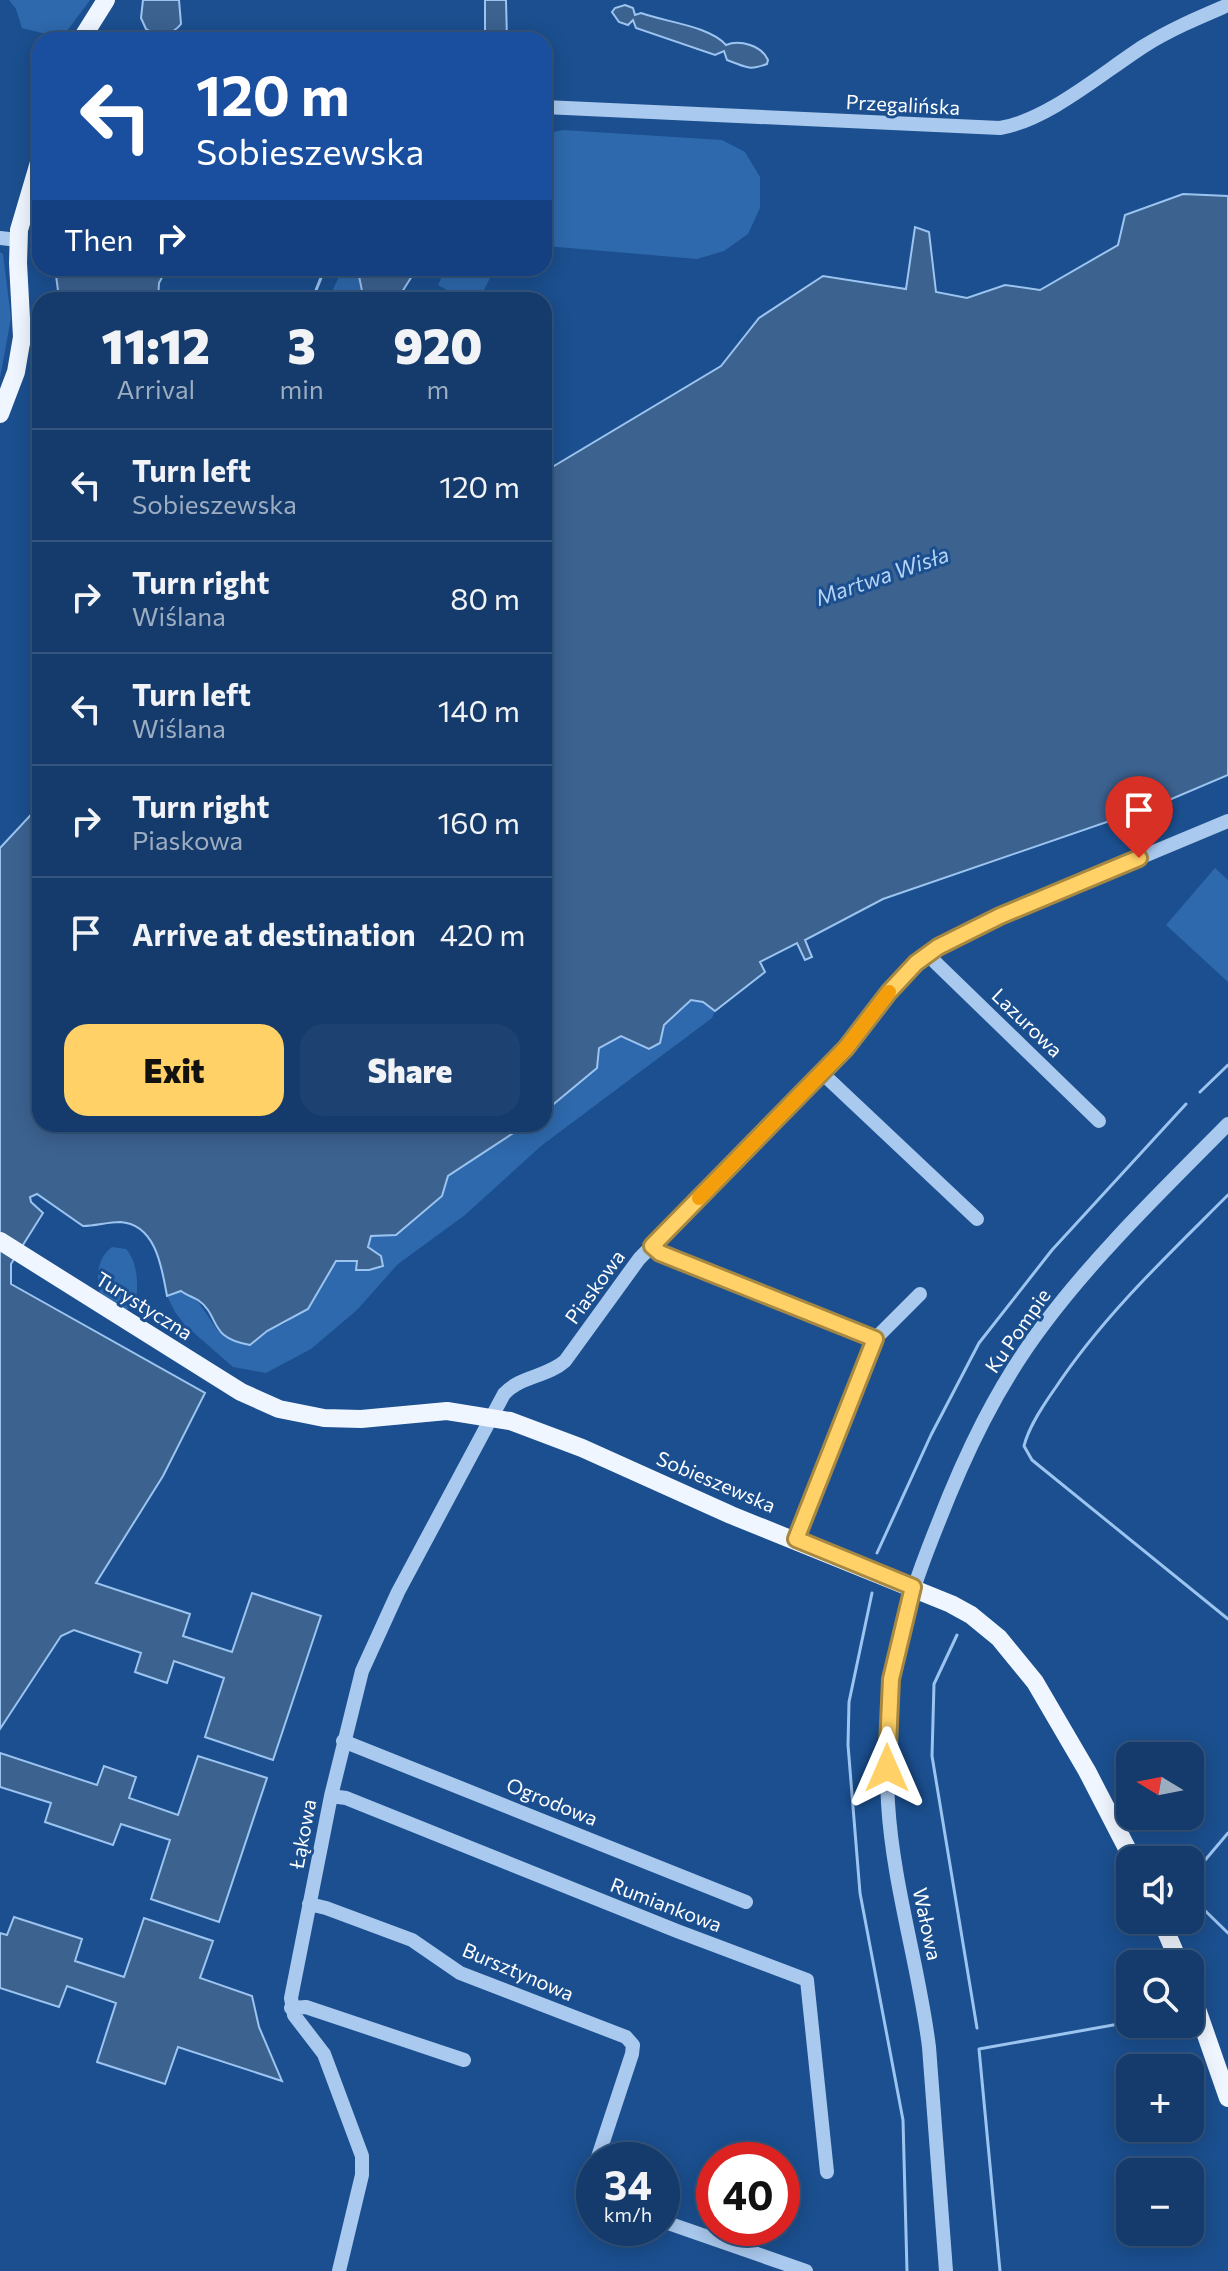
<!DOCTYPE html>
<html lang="en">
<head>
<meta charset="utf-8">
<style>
	body { margin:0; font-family:Commissioner,sans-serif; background:#1d4271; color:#f1f3f6; height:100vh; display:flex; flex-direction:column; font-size:30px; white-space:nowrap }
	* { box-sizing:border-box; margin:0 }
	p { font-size:26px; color:#9dadc1 }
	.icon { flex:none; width:44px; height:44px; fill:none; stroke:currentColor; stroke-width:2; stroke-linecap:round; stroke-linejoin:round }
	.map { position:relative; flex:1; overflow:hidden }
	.drawer { position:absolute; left:32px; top:292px; width:520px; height:840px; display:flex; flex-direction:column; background:#143b6b; border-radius:24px; box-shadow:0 4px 20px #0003,0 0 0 2px #33557e }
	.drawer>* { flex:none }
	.top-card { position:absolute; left:32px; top:32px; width:520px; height:244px; border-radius:24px; box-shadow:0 4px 20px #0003,0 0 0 2px #33557e; background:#1a4fa0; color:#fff; overflow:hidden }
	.needle { width:52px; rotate:280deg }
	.tools { position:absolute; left:1116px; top:1742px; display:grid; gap:16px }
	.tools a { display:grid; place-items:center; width:88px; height:88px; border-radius:16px; background:#143b6b; box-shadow:0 4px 20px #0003,0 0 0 2px #33557e; font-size:40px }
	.speed { position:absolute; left:576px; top:2142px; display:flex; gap:16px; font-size:40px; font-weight:700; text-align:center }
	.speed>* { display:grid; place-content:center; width:104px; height:104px; border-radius:50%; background:#143b6b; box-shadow:0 4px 20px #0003,0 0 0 2px #33557e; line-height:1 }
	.speed small { font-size:20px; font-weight:400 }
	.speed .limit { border:12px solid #d22; background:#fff; color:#111 }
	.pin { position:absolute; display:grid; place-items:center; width:68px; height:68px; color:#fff; margin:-82px -34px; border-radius:50% 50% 50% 0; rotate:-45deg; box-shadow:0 0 8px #0007 }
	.pin .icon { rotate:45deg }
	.me { position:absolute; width:88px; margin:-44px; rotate:0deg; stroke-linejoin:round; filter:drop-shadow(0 0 6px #0008) }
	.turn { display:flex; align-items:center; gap:28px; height:168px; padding:0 32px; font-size:36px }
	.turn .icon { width:104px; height:104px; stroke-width:2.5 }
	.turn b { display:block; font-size:56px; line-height:68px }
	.then { display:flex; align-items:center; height:76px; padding:0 32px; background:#0003; gap:16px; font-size:30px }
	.eta { display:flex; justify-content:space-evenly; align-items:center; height:136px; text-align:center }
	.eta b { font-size:48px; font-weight:800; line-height:56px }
	.cta { display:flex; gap:16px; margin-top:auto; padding:16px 32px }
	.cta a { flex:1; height:92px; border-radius:24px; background:#ffd166; color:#111; font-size:32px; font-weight:800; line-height:92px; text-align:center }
	.cta a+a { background:#1d4271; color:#f1f3f6 }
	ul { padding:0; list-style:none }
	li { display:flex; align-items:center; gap:24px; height:112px; padding:0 32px; border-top:2px solid #33557e }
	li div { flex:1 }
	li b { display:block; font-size:30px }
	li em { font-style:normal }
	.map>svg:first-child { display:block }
	.green { fill:#2e69ad }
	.water { fill:#3c6290; stroke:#9cc4f0; stroke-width:2 }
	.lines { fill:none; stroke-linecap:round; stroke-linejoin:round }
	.stream { stroke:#9cc4f0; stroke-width:3 }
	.minor { stroke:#a9c9ee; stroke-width:14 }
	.major { stroke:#f0f6ff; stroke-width:18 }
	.route-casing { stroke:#a68842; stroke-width:20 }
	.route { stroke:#ffd166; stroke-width:14 }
	.slow { stroke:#f59e0b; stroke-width:14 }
	.labels { text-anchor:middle; stroke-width:6; stroke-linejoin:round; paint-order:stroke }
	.street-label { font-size:20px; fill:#fff; stroke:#1b4f8f }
	.water-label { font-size:22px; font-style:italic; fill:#b5d3f5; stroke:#1b4f8f }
</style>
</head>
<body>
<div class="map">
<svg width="1228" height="2271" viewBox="0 0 1228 2271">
	<rect width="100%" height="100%" fill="#1b4f8f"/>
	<path class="green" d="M9,0H90L67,31L50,35L22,28L16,9Z
		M563,130L722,140L745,152L760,177V208L748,234L724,251L697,259L546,246L544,134Z
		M0,252L3,254L11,318L0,378Z
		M343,268H360C356,278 363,289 360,300H328Z
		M446,268H495L479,300H465L438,285Z
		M1215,868L1228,880V982L1166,925Z
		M691,1000L703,1002L715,1011L712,1018L541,1146L465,1215L398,1264L357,1310L311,1349L266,1373L233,1367L185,1325L175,1312L167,1296L181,1291L197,1300L218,1331L250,1344L267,1331L286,1323L321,1289L336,1261H357V1269L370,1236L396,1235L442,1197L448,1176L527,1124H544V1112L597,1068L599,1048L621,1036L642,1046L660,1043L664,1025Z
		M112,1247L126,1249C138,1262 139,1288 135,1304L125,1311L100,1293C96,1277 97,1258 112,1247Z"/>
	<path class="water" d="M143,0H179L181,24C172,36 158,36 146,29L141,18Z
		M485,0H506L507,40H485Z
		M625,5L633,8L635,15L641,13C665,22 710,26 726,45C740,39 762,46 768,60L767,64C748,71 747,67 727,60L724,51L715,55L636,28L633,20L628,25L619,22L612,12L615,8Z
		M1183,194L1228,196V775L1162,803L883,899L805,940L812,957L805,960L797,943L760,962L765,972L715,1011L703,1002L691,1000L664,1025L660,1043L649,1049L621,1036L599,1048L597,1068L544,1112V472L721,366L759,318L823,276L906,289L915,227L929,232L936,292L967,298L1005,285L1040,290L1118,245L1125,215Z
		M55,268H167L159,283L158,300L59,298Z
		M360,268H417L397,300H360L362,291L358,271Z
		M40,805V1124H527L448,1176L442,1196L396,1235L371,1236L368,1247L381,1256L383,1266L369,1270H356L357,1261H336L308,1309L267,1331L250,1345C207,1338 221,1316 198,1300C193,1297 186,1295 181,1291L167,1296C162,1268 156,1224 120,1222C108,1222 95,1226 83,1226L37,1194L30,1197L31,1202L43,1213L11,1264V1284L205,1393L163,1476L96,1583L190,1614L183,1636L232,1652L252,1593L321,1616L273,1760L205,1737L224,1678L174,1661L167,1683L135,1672L141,1653L74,1630L61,1636L0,1729V848Z
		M0,1753L97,1785L104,1766L136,1777L129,1798L178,1815L198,1756L267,1778L219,1922L151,1899L170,1840L121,1824L113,1845L45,1822L51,1803L0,1787Z
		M14,1917L82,1939L75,1961L124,1977L144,1918L213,1941L200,1978L252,1996L259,2027L282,2081L178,2047L165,2084L97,2062L116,2003L67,1986L59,2007L0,1988V1933L7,1935Z"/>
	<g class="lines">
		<path class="stream" d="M312,300L325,268
			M1200,1092L1228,1065
			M1228,1195C1167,1256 1104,1315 1056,1387C1044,1404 1029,1426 1024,1446L1032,1460L1228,1619
			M877,1553L931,1435L979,1343L1052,1250L1186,1104
			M872,1593L849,1702L848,1745L860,1893L903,2120L907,2271
			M957,1635L934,1684L932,1756L977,2028
			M1190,1878L1228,1833
			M1190,1896L1228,1933
			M1000,2271L979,2049L1130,2022"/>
		<path class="minor" d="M544,107L1000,128C1048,120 1102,73 1144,46C1171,29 1200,17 1228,5
			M0,238L18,240
			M22,337L40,341
			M931,952L935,962L1099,1121
			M822,1073L977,1219
			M652,1246L660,1253L875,1339L796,1539
			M875,1339L920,1294
			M343,1741L746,1902
			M331,1796L346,1798L677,1931L807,1980L827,2172
			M309,1904L326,1908L412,1940L460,1973L626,2037L633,2045L632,2054L597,2160
			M291,2008L306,2007L464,2060
			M594,2170L586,2194L594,2197
			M662,2221L806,2271
			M339,2271L362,2175V2156L324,2054L294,2015L291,1998L331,1796L362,1671L398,1592L504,1394C520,1376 547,1377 565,1361L639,1259L846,1048L889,992L916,963L938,947L1000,916L1228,821
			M946,2271L929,2047C919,1966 893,1886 888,1803C886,1762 885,1718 892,1676C900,1624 917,1576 937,1526C965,1454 997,1386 1044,1324C1098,1252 1165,1188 1228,1124"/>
		<path class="major" d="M84,35L106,0
			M0,414L16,372L22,337L18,263L19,230L40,159
			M0,1241L241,1392L279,1409L324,1418L361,1419L447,1411L510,1421L582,1448L731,1515L951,1604L971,1615L999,1638L1035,1682L1087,1771L1133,1860
			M1161,1920L1180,1964
			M1190,1989L1228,2098"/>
	</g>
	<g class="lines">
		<defs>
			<path id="route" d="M887,1768L891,1679L913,1587L796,1539L875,1339L660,1253L652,1246L846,1048L889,992L916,963L938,947L1000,916L1139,858"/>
		</defs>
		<use href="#route" class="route-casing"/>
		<use href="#route" class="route"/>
		<path class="slow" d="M699,1198L846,1048L889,992"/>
	</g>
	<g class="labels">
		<g class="street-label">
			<text transform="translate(903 105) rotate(3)" y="7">Przegalińska</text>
			<text transform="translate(1027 1023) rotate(44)" y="7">Lazurowa</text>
			<text transform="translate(595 1287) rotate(-54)" y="7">Piaskowa</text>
			<text transform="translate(144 1306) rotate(32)" y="7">Turystyczna</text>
			<text transform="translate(1018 1331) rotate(-55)" y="7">Ku Pompie</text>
			<text transform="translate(716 1482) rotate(23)" y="7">Sobieszewska</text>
			<text transform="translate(552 1802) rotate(22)" y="7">Ogrodowa</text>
			<text transform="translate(303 1834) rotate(-79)" y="7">Łąkowa</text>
			<text transform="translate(666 1905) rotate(21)" y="7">Rumiankowa</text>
			<text transform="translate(927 1924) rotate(78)" y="7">Wałowa</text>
			<text transform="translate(518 1972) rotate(23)" y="7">Bursztynowa</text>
		</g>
		<g class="water-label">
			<text transform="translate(882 576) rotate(-19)" y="8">Martwa Wisła</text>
		</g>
	</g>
</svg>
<div class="tools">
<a><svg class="needle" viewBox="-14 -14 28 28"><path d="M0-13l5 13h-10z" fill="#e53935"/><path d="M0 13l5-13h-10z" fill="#9dadc1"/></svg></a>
<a><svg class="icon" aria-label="sound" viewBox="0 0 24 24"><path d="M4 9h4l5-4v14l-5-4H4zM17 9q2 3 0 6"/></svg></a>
<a><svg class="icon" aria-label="search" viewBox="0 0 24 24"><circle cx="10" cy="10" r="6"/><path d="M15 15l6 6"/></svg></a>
<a>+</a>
<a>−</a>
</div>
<div class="speed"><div>34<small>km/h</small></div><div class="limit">40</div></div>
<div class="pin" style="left:1139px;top:858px;background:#d93025"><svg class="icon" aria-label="arrive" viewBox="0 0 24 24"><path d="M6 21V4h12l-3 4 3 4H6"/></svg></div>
<svg class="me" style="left:887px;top:1768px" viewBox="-20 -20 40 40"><path d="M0-17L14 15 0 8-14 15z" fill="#ffd166" stroke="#fff" stroke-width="4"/></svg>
<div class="top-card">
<div class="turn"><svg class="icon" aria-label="left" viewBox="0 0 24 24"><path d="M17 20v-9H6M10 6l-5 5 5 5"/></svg><div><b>120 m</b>Sobieszewska</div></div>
<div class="then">Then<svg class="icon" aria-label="right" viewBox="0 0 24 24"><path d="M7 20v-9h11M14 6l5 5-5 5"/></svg></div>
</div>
<section class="drawer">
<div class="eta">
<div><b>11:12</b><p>Arrival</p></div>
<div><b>3</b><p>min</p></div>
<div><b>920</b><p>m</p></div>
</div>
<ul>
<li><svg class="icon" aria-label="left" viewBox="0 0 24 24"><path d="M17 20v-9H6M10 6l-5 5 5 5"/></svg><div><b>Turn left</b><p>Sobieszewska</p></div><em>120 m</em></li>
<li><svg class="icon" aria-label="right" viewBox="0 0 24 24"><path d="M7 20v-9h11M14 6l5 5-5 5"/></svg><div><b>Turn right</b><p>Wiślana</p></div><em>80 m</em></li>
<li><svg class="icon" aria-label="left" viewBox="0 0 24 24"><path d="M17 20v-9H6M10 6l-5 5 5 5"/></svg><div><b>Turn left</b><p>Wiślana</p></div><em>140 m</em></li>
<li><svg class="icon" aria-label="right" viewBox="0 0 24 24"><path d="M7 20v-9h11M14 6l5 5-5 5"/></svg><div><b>Turn right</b><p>Piaskowa</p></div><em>160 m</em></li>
<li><svg class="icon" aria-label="arrive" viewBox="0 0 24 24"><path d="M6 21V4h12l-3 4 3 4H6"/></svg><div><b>Arrive at destination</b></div><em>420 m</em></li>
</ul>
<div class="cta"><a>Exit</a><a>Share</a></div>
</section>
</div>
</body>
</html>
